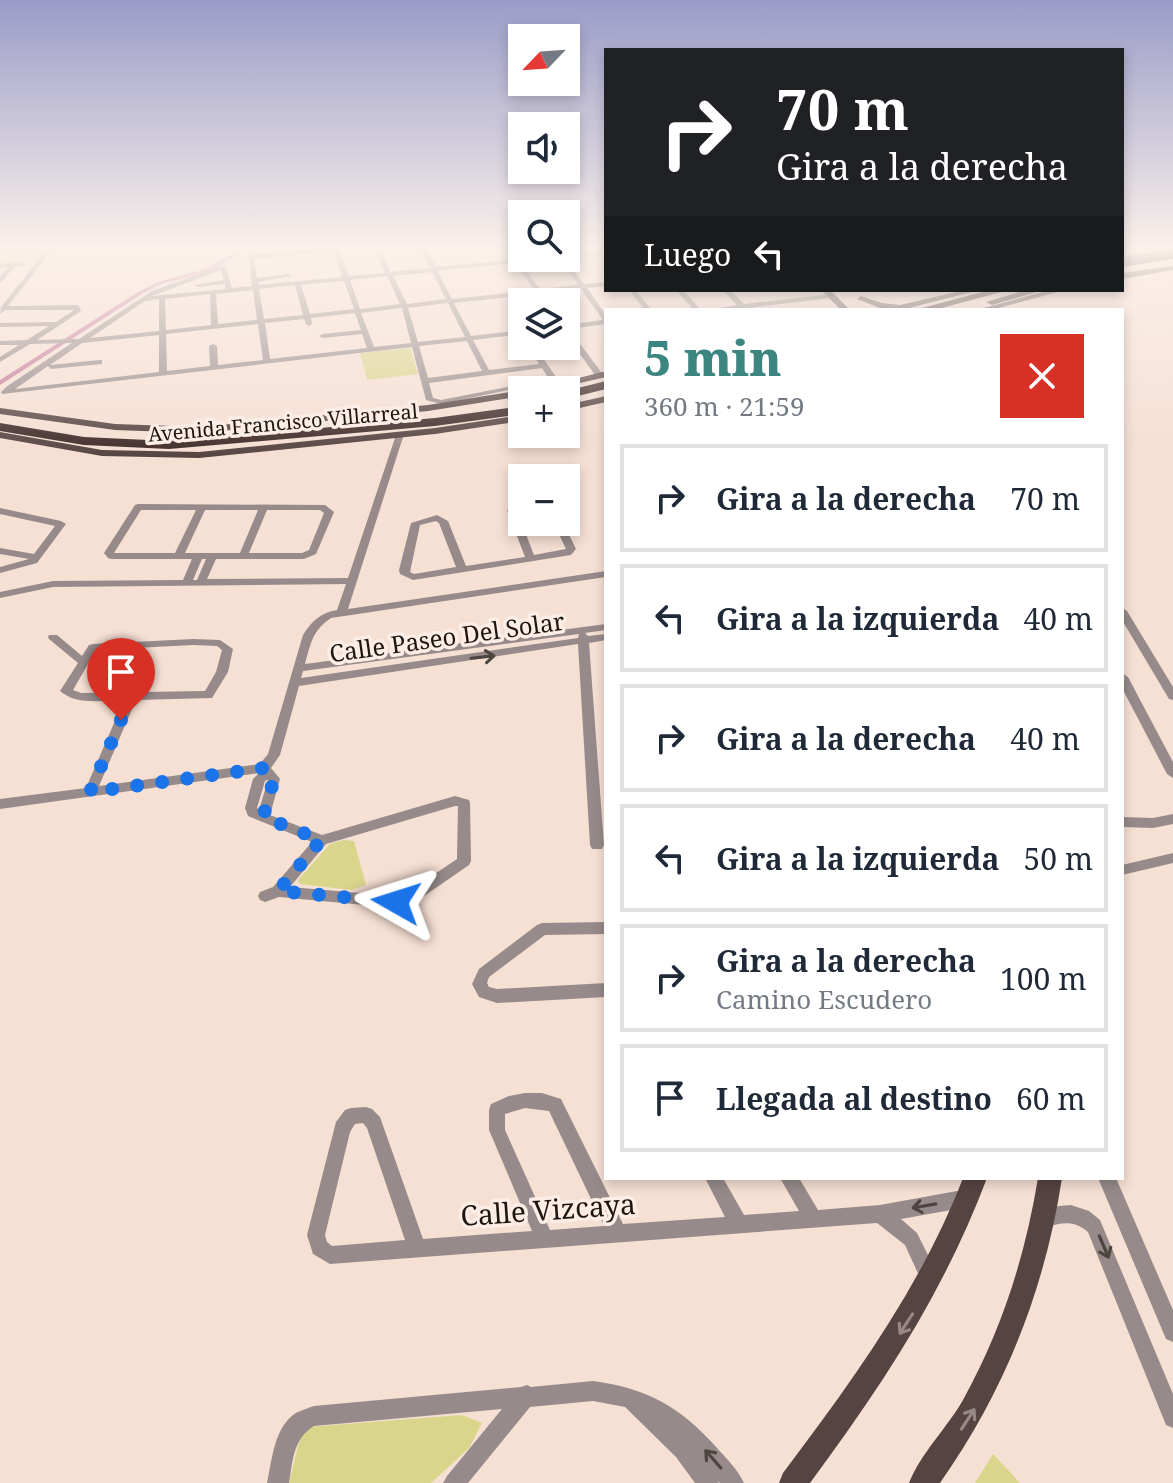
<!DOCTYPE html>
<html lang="es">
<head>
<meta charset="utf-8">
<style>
	body { margin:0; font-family:"Noto Serif",serif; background:#f2f2f3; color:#1f2937; height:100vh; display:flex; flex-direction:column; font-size:30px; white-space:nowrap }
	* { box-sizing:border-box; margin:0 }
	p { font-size:26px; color:#747a83 }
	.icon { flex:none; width:44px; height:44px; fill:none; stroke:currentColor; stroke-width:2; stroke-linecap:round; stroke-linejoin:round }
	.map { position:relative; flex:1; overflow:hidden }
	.details { position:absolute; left:604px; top:308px; width:520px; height:872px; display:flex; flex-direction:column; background:#fff; border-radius:0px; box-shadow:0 4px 12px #0003 }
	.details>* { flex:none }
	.guide { position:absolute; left:604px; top:48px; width:520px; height:244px; border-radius:0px; box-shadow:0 4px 12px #0003; background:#202124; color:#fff; overflow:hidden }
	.needle { width:52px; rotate:245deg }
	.buttons { position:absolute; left:508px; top:24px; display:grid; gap:16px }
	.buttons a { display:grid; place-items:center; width:72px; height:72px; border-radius:0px; background:#fff; box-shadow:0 4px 12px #0003; font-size:40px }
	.pin { position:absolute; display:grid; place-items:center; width:68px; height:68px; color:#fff; margin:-82px -34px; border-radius:50% 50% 50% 0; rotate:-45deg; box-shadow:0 0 8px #0007 }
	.pin .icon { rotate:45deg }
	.me { position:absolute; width:88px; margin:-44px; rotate:276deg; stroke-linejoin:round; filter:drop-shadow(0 0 6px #0008) }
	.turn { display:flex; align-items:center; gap:28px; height:168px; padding:0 40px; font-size:36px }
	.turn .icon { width:104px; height:104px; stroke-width:2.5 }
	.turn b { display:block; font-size:56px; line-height:68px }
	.then { display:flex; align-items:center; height:76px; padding:0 40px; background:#0003; gap:16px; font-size:30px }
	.round { display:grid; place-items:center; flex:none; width:84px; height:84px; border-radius:0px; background:#f2f2f3 }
	.head { display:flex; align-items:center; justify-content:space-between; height:136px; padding:0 40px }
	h1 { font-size:48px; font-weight:800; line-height:60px; color:#3d8581 }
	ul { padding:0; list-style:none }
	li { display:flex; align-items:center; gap:24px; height:108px; margin:0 16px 12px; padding:0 24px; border:4px solid #e0e1e3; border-radius:0px }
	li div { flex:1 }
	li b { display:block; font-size:30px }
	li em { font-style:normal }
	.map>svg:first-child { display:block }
	.green { fill:#d9d58b }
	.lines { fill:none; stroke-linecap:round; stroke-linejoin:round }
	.canal { fill:#c57999; fill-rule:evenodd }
	.minor { fill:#968b8a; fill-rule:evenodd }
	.major { fill:#564443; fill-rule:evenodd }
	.highway { fill:#3f2b2a; fill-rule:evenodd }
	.oneway { stroke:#4d4541 }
	.oneway2 { stroke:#988885 }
	.route { stroke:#1a73e8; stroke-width:14; stroke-dasharray:0 25.2 }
	.labels { text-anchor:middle; stroke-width:7; stroke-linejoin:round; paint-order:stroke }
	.far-street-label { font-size:20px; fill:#1d1611; stroke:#fceee7 }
	.street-label { font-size:24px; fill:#1d1611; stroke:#fceee7 }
	.near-street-label { font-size:28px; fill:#1d1611; stroke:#fceee7 }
</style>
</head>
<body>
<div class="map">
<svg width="1173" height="1483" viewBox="0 0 1173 1483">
	<rect width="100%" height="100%" fill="#f6dfd3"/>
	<path class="green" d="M0,249H47L37,262L0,265Z
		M410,348L418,374L367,380L360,353Z
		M343,840L354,841L366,885L351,890L300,884L298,880L330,844Z
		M462,1415L482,1423L469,1448L431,1483H289L300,1438L308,1427Z
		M993,1454L1020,1483H975Z"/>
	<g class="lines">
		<path class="canal" d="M241,249H248L210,271L162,284L142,294L0,385V380L138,292L158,282L206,269Z"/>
		<path class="minor" d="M47,249H53L8,306L77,305L79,306L81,311L37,340L79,339L152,291L221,266L226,267L232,288L252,286L248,249H256L253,251L254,255L315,249H339L349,276L385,273L374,249H380L391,272L430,268L420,249H426L436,267L513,260L505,249H511L518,259L550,258L521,263L540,289L578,285L559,258H565L584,284L606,282V286L587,288L606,315V324L569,329L604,376L597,378L566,334V325L603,320L581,289L543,293L549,302H543L537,294L454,303L471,336L522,330V334L473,340L489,370L539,364L527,346H535L558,380L441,404L426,400L412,347L2,394L1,392L6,387L72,343L30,344L0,362V357L19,345H0V341L27,340L49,326L0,327V323L56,322L74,310H5L0,314L1,307ZM334,251L342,277L259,285L258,282L291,276L288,274L257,278L254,259ZM515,263L534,290L452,299L437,271ZM221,270L224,280L194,285L197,287L225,284L226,289L152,296ZM432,272L446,299L407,304L393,276ZM387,276L400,304L360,309L350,280ZM344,281L354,309L310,314L301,285ZM295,285L303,315L264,319L259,289ZM253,290L257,320L218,324L216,294ZM210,294L211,325L166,330L165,299ZM159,299V331L90,338L145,301ZM448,303L465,337L418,342L408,308ZM402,308L411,343L374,347L361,313ZM355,313L361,330L323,334L319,336L323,338L362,334L367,348L270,359L265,323L304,319L306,324L309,326L312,324L311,318ZM258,324L263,360L218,365L217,346L213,344L209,346L210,366L167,371L166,334ZM159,335V372L15,389L48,366L51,369L102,364V360H99L50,365L82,343ZM467,341L482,371L428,378L419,346ZM542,368L549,379L441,400L433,398L429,383Z
			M606,251V255L566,258V254Z
			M25,262L27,265L15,267L0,283V277L8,267L0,268V264Z
			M629,290H635L652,310H645Z
			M676,290H683L701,310H694Z
			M723,290H730L744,304L832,294L835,296L832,298L748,308L749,310H710L737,305Z
			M397,432L404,434L348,609L606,571V577L331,618C312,631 311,643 305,664L606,624V630L585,633L588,636L606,634V640L589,643L604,845L602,849H592L590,845L578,644L299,686L280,755L271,768L280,779L270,815L322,835L455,796L469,800L470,803L471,861L469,865L414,903L396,908L279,897L265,902L260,900L258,896L260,892L273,887L312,842L248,816L245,808L253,779L259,773L0,809V799L86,788L124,700C103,700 77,706 60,691L78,663L49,639L48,637L49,635H57L82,656L89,645L93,644L193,639L220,640L233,649L228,672L212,698L136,700L99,786L260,764L268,754L303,635C312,621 320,613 337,610L346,584L53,587L0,598V592L53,581L183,580L192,559H111L108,558L104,553L135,505L138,504L325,505L334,512L316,554L304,559H216L207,579L348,578ZM141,510H196L175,553H114ZM205,510H258L240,553H185ZM267,510H320L324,513L309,550L302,553H249ZM202,559H206L197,580H193ZM579,634L578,638L301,678L303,671ZM193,645L217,646L222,650L216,672L205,691L81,693L73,690L96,650ZM267,780H268L259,810L257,808L265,781ZM455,806H458L457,859L405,894L396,896L290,887L326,844Z
			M522,503V509L517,511L534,555L566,549L553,522H563L576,549L571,555L413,580L400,574L399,570L411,523L437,515L448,521L466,566L525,557L507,510ZM436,521L439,523L456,567L414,574L410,572L420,525Z
			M0,508L61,521L66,524L37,563L0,573V567L29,559L0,554V548L34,554L55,526L0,514Z
			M1122,608L1127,611L1173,687V700L1169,699L1122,620Z
			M1122,673L1128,677L1173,762V778L1167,774L1122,688Z
			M1173,814V824L1153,828L1122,827V817L1153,818Z
			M1173,853V863L1122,875V865Z
			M606,922V934L545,935L489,977L487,983L489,987L497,989L606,983V997L497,1003L479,997L472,984L479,969L537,925L542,923Z
			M525,1093H542L561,1099L623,1224L725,1217L705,1178H723L744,1215L799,1211L780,1178H799L818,1210L880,1205L968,1189L974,1192L977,1198L974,1204L968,1207L901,1219L917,1233L938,1275L936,1282L929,1284L922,1282L905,1245L877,1223L330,1264L313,1254L307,1235L336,1122L345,1110L351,1108L366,1107L372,1109L380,1117L423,1239L532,1231L489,1130V1110L491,1104L509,1096ZM525,1108L549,1111L604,1226L550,1230L505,1130V1114ZM363,1123L367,1128L405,1240L332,1246L327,1242L325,1235L350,1132L355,1124Z
			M1098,1178H1116L1173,1310V1342L1166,1339Z
			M1071,1205L1089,1211L1100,1220L1173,1394V1428L1166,1425L1088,1232C1074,1220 1062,1222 1045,1228L1039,1225L1036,1219L1039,1213L1059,1206Z
			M593,1381C647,1388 681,1407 717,1448C727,1459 738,1470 744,1483H720L717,1480L719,1483H695L676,1457L625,1407L593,1401L530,1407L468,1483H443L447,1476L502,1409L314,1426C293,1439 293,1460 289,1483H267C272,1460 274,1427 296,1413C302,1410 308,1408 314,1406L521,1387L527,1385L531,1387Z"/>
		<path class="major" d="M1169,249H1173V253L1122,261V257Z
			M1173,266V270L1122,279V273Z
			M821,290H830L850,310H841Z
			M965,290H980L901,310H885L857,299L861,296L882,303L900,305Z
			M1050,290H1065L991,310H976Z
			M606,371V377L550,390H532Z
			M522,390V396L428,411L200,433L115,430L0,414V408L115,424L200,427L428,405Z
			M606,396V402L566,411V405Z
			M522,415V421L435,434L199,458L102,456L0,438V432L102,450L199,452L435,428Z
			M963,1178H987C943,1294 883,1384 810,1483H779L783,1473C853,1380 921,1287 963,1178Z
			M1038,1178H1062C1045,1289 1005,1391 940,1483H909C921,1453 947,1428 963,1400C1002,1329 1025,1257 1038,1178Z"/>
		<path class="highway" d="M1173,253V259L1122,267V261Z
			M990,290H1009L934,310H914Z
			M1026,290H1044L992,305L986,302Z
			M606,381V389L566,399V391Z
			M522,406V414L435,426L169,449L84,445L0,431V423L84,437L169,441L435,418Z"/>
	</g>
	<defs><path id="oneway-shaft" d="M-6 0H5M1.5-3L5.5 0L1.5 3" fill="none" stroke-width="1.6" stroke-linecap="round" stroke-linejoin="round" transform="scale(2)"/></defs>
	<g class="oneway">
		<use href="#oneway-shaft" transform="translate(483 657) rotate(-6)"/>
		<use href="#oneway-shaft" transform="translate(924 1206) rotate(170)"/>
		<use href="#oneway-shaft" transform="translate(1104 1247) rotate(67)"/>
		<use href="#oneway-shaft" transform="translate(713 1459) rotate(-131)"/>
	</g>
	<g class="oneway2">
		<use href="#oneway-shaft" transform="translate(906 1324) rotate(123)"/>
		<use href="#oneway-shaft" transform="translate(968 1419) rotate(-57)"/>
	</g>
	<linearGradient id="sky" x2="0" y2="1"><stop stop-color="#9a9cc8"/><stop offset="0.54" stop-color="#fbf1eb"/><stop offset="1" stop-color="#fbf1eb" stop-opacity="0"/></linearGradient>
	<rect width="1173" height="457" fill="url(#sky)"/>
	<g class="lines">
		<path class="route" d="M121,720L90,792L264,768L274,779L263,817L321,840L278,891L396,902"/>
	</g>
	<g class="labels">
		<g class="far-street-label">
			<text transform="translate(283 423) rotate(-5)" y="7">Avenida Francisco Villarreal</text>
		</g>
		<g class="street-label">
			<text transform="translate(447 638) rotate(-8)" y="8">Calle Paseo Del Solar</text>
		</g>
		<g class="near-street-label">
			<text transform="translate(548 1210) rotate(-4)" y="10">Calle Vizcaya</text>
		</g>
	</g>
</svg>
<div class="buttons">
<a><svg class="needle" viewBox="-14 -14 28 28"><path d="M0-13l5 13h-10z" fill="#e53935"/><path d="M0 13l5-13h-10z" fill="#747a83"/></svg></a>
<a><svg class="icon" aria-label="sound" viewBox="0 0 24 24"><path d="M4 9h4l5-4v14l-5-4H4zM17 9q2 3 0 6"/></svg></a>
<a><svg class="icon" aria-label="search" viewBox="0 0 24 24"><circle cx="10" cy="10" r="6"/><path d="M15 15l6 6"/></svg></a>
<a><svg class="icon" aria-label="layers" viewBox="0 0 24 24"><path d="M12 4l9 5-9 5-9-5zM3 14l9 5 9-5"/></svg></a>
<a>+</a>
<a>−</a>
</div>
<div class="pin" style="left:121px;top:720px;background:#d93025"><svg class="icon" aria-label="arrive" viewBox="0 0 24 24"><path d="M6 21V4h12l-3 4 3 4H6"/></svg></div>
<svg class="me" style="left:396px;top:902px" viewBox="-20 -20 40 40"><path d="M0-17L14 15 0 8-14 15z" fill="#1a73e8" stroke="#fff" stroke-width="4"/></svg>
<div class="guide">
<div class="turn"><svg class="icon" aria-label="right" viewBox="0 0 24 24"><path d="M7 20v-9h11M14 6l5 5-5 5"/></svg><div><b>70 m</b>Gira a la derecha</div></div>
<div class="then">Luego<svg class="icon" aria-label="left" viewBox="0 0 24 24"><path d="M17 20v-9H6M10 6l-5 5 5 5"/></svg></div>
</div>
<section class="details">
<div class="head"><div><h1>5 min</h1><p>360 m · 21:59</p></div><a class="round" style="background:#d93025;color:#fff"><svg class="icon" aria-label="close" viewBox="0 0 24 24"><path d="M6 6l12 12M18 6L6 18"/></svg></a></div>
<ul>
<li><svg class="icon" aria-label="right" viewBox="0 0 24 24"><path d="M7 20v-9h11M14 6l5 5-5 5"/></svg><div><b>Gira a la derecha</b></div><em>70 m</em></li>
<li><svg class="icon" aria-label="left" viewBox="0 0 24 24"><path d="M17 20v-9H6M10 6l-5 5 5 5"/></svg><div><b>Gira a la izquierda</b></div><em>40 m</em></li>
<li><svg class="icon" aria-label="right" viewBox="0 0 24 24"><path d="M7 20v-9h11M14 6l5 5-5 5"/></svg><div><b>Gira a la derecha</b></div><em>40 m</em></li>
<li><svg class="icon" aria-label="left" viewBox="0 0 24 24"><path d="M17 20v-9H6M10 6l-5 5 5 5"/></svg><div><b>Gira a la izquierda</b></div><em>50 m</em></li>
<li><svg class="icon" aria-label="right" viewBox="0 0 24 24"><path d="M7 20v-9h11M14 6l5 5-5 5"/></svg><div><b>Gira a la derecha</b><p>Camino Escudero</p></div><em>100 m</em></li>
<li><svg class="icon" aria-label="arrive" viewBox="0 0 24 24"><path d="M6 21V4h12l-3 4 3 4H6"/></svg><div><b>Llegada al destino</b></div><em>60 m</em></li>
</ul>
</section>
</div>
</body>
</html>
